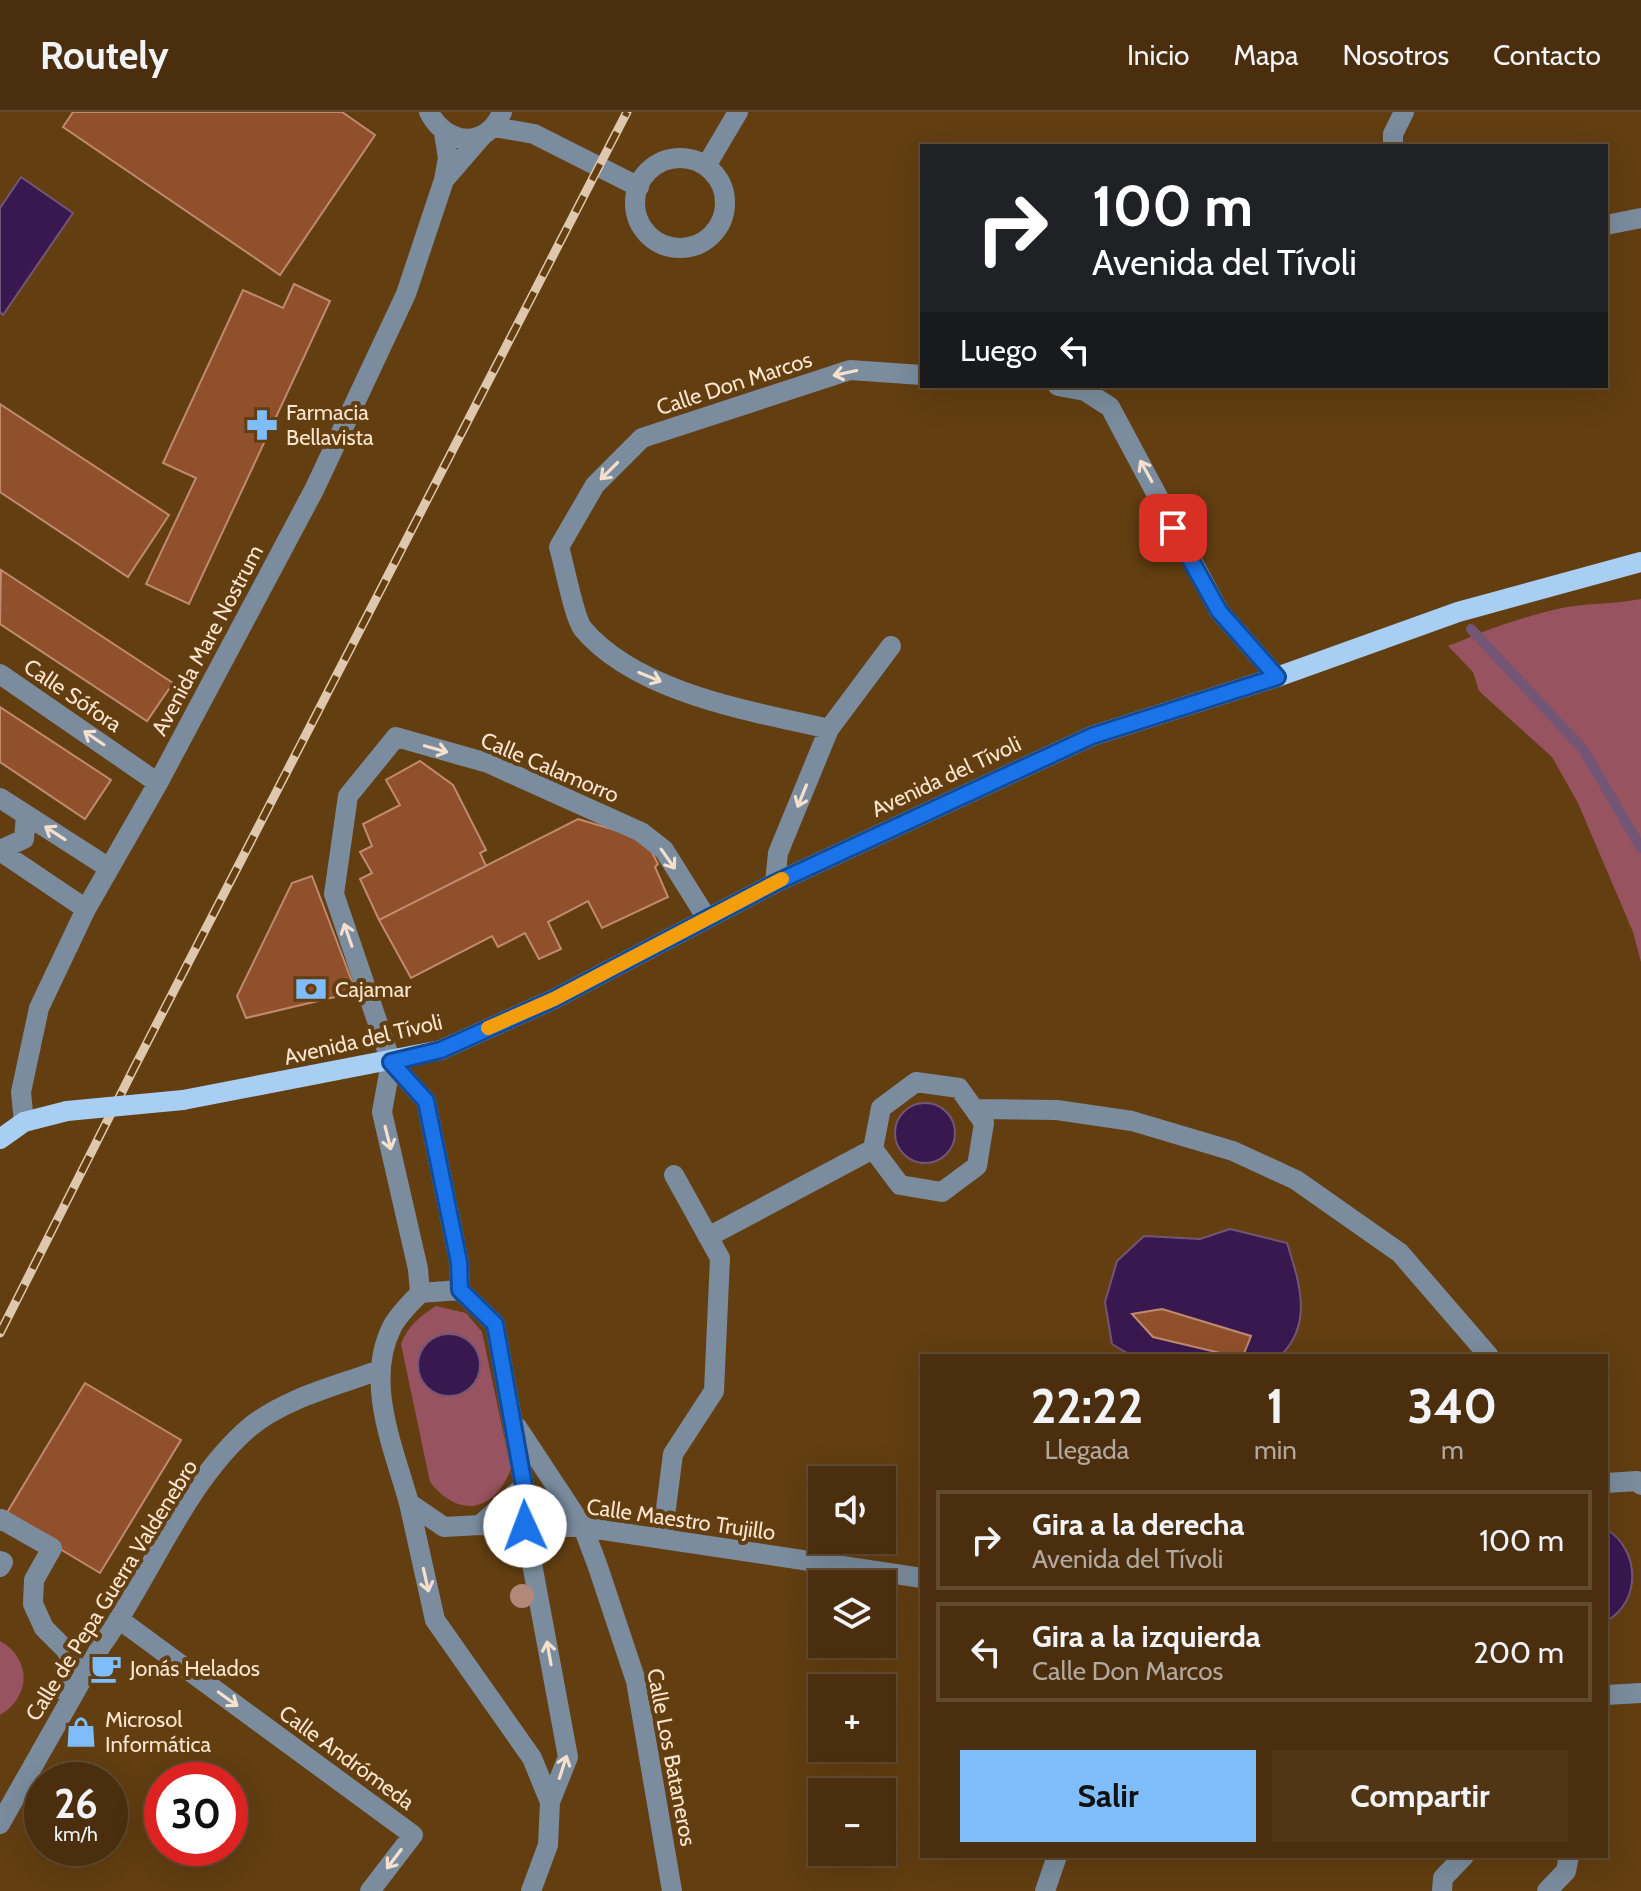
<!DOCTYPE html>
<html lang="es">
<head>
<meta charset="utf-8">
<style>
	body { margin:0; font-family:Cabin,sans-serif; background:#513616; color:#f1f3f6; height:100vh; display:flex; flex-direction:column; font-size:30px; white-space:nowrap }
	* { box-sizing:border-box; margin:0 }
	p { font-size:26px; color:#b2a89d }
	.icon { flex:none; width:44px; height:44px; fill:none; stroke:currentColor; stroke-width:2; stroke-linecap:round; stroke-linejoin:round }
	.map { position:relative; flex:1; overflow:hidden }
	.details { position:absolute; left:920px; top:1242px; width:688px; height:504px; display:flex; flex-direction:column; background:#4a2e0d; border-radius:0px; box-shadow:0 8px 32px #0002,0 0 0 2px #614a2e }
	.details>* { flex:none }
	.top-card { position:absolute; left:920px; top:32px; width:688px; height:244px; border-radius:0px; box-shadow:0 8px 32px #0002,0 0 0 2px #614a2e; background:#202124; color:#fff; overflow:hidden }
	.fabs { position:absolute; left:808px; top:1354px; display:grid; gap:16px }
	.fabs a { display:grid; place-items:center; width:88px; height:88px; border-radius:0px; background:#4a2e0d; box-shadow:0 8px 32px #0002,0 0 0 2px #614a2e; font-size:40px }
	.speed { position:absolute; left:24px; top:1650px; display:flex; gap:16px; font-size:40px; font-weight:700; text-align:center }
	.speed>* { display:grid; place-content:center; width:104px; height:104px; border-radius:50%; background:#4a2e0d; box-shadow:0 8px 32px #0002,0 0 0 2px #614a2e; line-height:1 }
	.speed small { font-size:20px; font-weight:400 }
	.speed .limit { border:12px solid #d22; background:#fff; color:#111 }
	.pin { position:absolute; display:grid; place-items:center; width:68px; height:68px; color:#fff; margin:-34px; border-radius:16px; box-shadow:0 4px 12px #0006 }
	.me { position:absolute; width:88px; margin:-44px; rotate:358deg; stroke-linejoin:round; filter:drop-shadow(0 0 6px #0008) }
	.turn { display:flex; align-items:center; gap:28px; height:168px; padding:0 40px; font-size:36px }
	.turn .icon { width:104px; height:104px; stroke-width:2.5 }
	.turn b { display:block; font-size:56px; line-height:68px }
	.then { display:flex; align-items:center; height:76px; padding:0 40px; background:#0003; gap:16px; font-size:30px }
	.eta { display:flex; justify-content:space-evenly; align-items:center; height:136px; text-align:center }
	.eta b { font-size:48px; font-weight:700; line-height:56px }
	.primary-button { display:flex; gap:16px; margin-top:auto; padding:16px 40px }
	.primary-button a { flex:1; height:92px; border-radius:0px; background:#7ebdf9; color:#111; font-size:32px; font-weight:700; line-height:92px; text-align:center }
	.primary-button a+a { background:#513616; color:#f1f3f6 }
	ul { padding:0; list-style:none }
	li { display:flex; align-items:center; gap:24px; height:100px; margin:0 16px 12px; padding:0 24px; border:4px solid #614a2e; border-radius:0px }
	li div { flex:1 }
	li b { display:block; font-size:30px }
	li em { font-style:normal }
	header { display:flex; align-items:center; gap:48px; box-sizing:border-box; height:112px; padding:0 40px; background:#4a2e0d; border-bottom:2px solid #614a2e }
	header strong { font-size:38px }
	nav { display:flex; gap:44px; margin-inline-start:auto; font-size:28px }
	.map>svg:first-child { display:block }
	.green { fill:#985360 }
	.water { fill:#391850; stroke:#735576; stroke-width:2 }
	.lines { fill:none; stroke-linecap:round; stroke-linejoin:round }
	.stream { stroke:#735576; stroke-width:10 }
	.building { fill:#91502c; stroke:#c08a6f; stroke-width:2 }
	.minor { stroke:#7a8c9e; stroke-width:20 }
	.major { stroke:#a9cef3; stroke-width:20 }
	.rail-casing { stroke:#dfc7ad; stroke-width:9 }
	.rail { stroke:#623e11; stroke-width:6; stroke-dasharray:18; stroke-linecap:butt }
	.major-bridge { stroke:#a9cef3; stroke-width:20 }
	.tree { fill:#b28878 }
	.oneway { stroke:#f4e0cc }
	.route-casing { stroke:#114b97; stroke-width:20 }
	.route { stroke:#1a73e8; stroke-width:14 }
	.slow { stroke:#f59e0b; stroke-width:14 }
	.labels { text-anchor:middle; stroke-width:8; stroke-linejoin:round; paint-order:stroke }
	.street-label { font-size:22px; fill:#fae4ce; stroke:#623e11 }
	.poi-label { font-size:22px; fill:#fae4ce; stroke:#623e11; text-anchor:start }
</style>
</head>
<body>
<header>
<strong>Routely</strong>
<nav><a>Inicio</a><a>Mapa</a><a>Nosotros</a><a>Contacto</a></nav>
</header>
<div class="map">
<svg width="1641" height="1779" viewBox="0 0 1641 1779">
	<rect width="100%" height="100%" fill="#623e11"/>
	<path class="green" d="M1641,487V850L1633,820L1578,691L1552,645L1479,579L1473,560L1448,534C1487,518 1526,503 1567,495C1591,491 1616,492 1641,487Z
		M436,1194L466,1201L482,1220L511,1357C494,1400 459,1407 430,1370L401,1232C408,1214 420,1204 436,1194Z
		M0,1529C32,1547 31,1585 0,1603Z"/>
	<path class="water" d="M21,65L73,101L3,203L0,200V96Z
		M895 1021a30 30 0 1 1 60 0a30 30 0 1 1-60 0Z
		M1230,1117L1287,1131C1299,1169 1314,1212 1280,1244H1132L1112,1232L1105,1190L1117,1149L1144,1124L1200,1127Z
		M418 1253a31 31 0 1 1 62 0a31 31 0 1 1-62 0Z
		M1606,1417C1641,1438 1641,1491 1606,1509Z"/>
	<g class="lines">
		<path class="stream" d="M1471,517L1583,637L1641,736"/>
	</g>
	<path class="building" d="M73,0H342L375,23L280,163L63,15Z
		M294,172L330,189L189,492L146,472L196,366L163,351L243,178L283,196Z
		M0,292L169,403L128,465L0,380Z
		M1,458L173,571L147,609L0,512Z
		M0,595L111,668L85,707L0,650Z
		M420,649L453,673L486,738L480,741L486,754L379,808L360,767L372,761L360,740L372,734L363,712L400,693L386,668Z
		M578,707L645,727L658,752L655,755L668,785L602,816L588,789L548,810L561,837L539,847L525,821L498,835L492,824L411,866L379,808Z
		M312,764L356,880L246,906L237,884L292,771Z
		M1162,1197L1251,1224L1243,1244H1233L1153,1225L1132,1202Z
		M85,1271L181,1328L100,1461L5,1404Z"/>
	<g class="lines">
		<path class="minor" d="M429,0C446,34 487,37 502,0
			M494,15L534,22L639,75
			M1393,34V22L1404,0
			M635 91a45 45 0 1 1 90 0a45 45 0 1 1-90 0Z
			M706,54L738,0
			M444,68L483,23
			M1606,113L1641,106
			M1058,274L1085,279L1110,295L1219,499L1277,565
			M0,562L158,671
			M829,617L891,534
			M0,686L109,756
			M0,738L24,727L26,703
			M0,739L86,797
			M775,771L778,741L829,617C751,599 637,581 583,517C574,506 564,451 559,435L595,373L642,326L850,258L922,263
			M391,950L382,1000L418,1157L420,1181
			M916,970L959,976L984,1011L977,1054L942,1080L900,1073L873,1037L881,996Z
			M974,997L1057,998L1132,1009L1233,1039L1296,1068L1400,1141L1489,1244
			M24,1010L21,980L39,896L86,797L158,671L314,378L406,182L444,68L448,46L444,21
			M708,1125L873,1037
			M460,1178L459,1150L426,989L391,950L334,782L348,684L396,625L488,651L641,720L664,738L706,805
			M460,1178L495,1212L524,1374L480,1413L444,1415L409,1391C394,1337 364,1270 392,1215C398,1203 411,1191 420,1181Z
			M517,1315L583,1415L598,1455L636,1569L672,1779
			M1606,1371L1637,1369L1641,1373
			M524,1374L525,1414L568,1645L550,1690L548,1733L531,1779
			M409,1391L435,1508L532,1646L550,1690
			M0,1409L1,1407L52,1436L34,1468L33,1492L44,1516L66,1538L73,1551L71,1564L63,1578
			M480,1413L583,1415L922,1466
			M662,1427L673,1342L714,1279L720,1146L674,1063
			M0,1449L3,1450L0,1455
			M120,1508L413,1723L370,1779
			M1606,1583L1641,1581
			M0,1712L101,1534C150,1466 185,1370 250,1315C285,1286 337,1274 379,1258
			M1045,1779L1057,1744
			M1442,1779L1443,1766L1464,1744
			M1547,1779L1566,1759L1569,1744"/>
		<path class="major" d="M183,988L441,938L554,887L775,771L1092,624L1277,565L1458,500L1641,450
			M0,1027L24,1010L67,999"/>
		<defs>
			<path id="rail" d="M0,1221L134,956L627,0"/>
		</defs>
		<use href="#rail" class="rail-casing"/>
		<use href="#rail" class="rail"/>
		<path class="major-bridge" d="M67,999L183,988"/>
	</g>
	<circle class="tree" cx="522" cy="1484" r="12"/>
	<defs><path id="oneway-shaft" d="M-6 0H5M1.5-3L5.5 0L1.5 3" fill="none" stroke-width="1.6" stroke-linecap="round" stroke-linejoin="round" transform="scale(2)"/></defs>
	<g class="oneway">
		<use href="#oneway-shaft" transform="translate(845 261) rotate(168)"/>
		<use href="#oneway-shaft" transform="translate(609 359) rotate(135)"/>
		<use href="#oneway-shaft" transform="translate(1146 359) rotate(-119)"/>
		<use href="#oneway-shaft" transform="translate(650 565) rotate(22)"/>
		<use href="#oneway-shaft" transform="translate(94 626) rotate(-146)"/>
		<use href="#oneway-shaft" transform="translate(436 637) rotate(16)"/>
		<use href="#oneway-shaft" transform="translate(802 684) rotate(112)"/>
		<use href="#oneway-shaft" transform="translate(55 721) rotate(-147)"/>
		<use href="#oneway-shaft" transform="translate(668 747) rotate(55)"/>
		<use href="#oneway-shaft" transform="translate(348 823) rotate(-109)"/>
		<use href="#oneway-shaft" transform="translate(388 1026) rotate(76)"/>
		<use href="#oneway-shaft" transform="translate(426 1468) rotate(77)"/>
		<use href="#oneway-shaft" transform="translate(549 1541) rotate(-100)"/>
		<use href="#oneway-shaft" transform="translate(228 1587) rotate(36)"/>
		<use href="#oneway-shaft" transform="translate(563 1655) rotate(-72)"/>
		<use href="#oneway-shaft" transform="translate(394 1747) rotate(127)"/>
	</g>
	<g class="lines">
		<defs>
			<path id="route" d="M525,1414L524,1374L495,1212L460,1178L459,1150L426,989L391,950L441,938L554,887L775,771L1092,624L1277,565L1219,499L1173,416"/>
		</defs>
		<use href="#route" class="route-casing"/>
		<use href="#route" class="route"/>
		<path class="slow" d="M488,916L554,887L782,767"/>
	</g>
	<defs>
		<symbol id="pharmacy-bare" viewBox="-9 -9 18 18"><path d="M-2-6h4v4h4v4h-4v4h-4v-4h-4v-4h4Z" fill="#7ebdf9" stroke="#623e11" stroke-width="2.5" paint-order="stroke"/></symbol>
		<symbol id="bank-bare" viewBox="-9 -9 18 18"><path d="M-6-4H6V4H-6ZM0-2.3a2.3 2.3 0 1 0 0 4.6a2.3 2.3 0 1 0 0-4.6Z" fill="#7ebdf9" stroke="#623e11" stroke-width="2.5" paint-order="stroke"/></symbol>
		<symbol id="cafe-bare" viewBox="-9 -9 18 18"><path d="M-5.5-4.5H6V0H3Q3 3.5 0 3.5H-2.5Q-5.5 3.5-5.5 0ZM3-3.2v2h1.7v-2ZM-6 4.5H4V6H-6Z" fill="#7ebdf9" stroke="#623e11" stroke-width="2.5" paint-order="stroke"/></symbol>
		<symbol id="shop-bare" viewBox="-9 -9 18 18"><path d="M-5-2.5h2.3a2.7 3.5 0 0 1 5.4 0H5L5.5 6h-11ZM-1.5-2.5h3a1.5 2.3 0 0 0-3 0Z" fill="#7ebdf9" stroke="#623e11" stroke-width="2.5" paint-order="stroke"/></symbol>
	</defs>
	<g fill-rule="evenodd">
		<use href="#pharmacy-bare" x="240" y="291" width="44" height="44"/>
		<use href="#bank-bare" x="289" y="855" width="44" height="44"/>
		<use href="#cafe-bare" x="84" y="1534" width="44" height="44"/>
		<use href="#shop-bare" x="59" y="1598" width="44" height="44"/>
	</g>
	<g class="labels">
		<g class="street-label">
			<text transform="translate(734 271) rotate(-18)" y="8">Calle Don Marcos</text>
			<text transform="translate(207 528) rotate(-62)" y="8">Avenida Mare Nostrum</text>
			<text transform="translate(73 583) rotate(34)" y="8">Calle Sófora</text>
			<text transform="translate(550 655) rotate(23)" y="8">Calle Calamorro</text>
			<text transform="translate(946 664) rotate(-25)" y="8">Avenida del Tívoli</text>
			<text transform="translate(363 927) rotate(-13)" y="8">Avenida del Tívoli</text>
			<text transform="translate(681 1407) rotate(8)" y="8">Calle Maestro Trujillo</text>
			<text transform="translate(111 1478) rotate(-58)" y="8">Calle de Pepa Guerra Valdenebro</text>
			<text transform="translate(347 1645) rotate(36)" y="8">Calle Andrómeda</text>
			<text transform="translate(672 1645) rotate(79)" y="8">Calle Los Bataneros</text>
		</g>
		<g class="poi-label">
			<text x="286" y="308">Farmacia<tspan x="286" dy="25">Bellavista</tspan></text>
			<text x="335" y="885">Cajamar</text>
			<text x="130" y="1564">Jonás Helados</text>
			<text x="105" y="1615">Microsol<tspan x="105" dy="25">Informática</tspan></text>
		</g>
	</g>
</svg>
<div class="fabs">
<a><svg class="icon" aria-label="sound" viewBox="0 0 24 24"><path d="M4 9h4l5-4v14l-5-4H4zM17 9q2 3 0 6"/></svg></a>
<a><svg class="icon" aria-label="layers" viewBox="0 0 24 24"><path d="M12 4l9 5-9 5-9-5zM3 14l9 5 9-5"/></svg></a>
<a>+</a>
<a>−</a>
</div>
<div class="speed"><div>26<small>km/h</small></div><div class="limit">30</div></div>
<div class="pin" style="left:1173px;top:416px;background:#d93025"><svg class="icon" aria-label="arrive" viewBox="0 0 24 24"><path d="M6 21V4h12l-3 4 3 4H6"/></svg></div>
<svg class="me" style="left:525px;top:1414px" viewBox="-20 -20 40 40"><circle r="19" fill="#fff"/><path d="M0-13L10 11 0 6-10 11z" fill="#1a73e8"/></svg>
<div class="top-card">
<div class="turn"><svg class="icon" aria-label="right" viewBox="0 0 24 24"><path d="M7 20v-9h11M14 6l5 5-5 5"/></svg><div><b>100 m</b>Avenida del Tívoli</div></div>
<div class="then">Luego<svg class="icon" aria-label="left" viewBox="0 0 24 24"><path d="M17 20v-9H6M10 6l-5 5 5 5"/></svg></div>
</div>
<section class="details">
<div class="eta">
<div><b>22:22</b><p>Llegada</p></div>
<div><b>1</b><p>min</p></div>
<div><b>340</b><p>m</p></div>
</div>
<ul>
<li><svg class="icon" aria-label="right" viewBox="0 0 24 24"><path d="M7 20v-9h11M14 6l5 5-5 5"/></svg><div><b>Gira a la derecha</b><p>Avenida del Tívoli</p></div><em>100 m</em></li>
<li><svg class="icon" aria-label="left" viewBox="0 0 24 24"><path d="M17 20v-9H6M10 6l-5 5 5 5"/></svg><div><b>Gira a la izquierda</b><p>Calle Don Marcos</p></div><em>200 m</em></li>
</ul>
<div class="primary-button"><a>Salir</a><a>Compartir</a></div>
</section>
</div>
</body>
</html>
